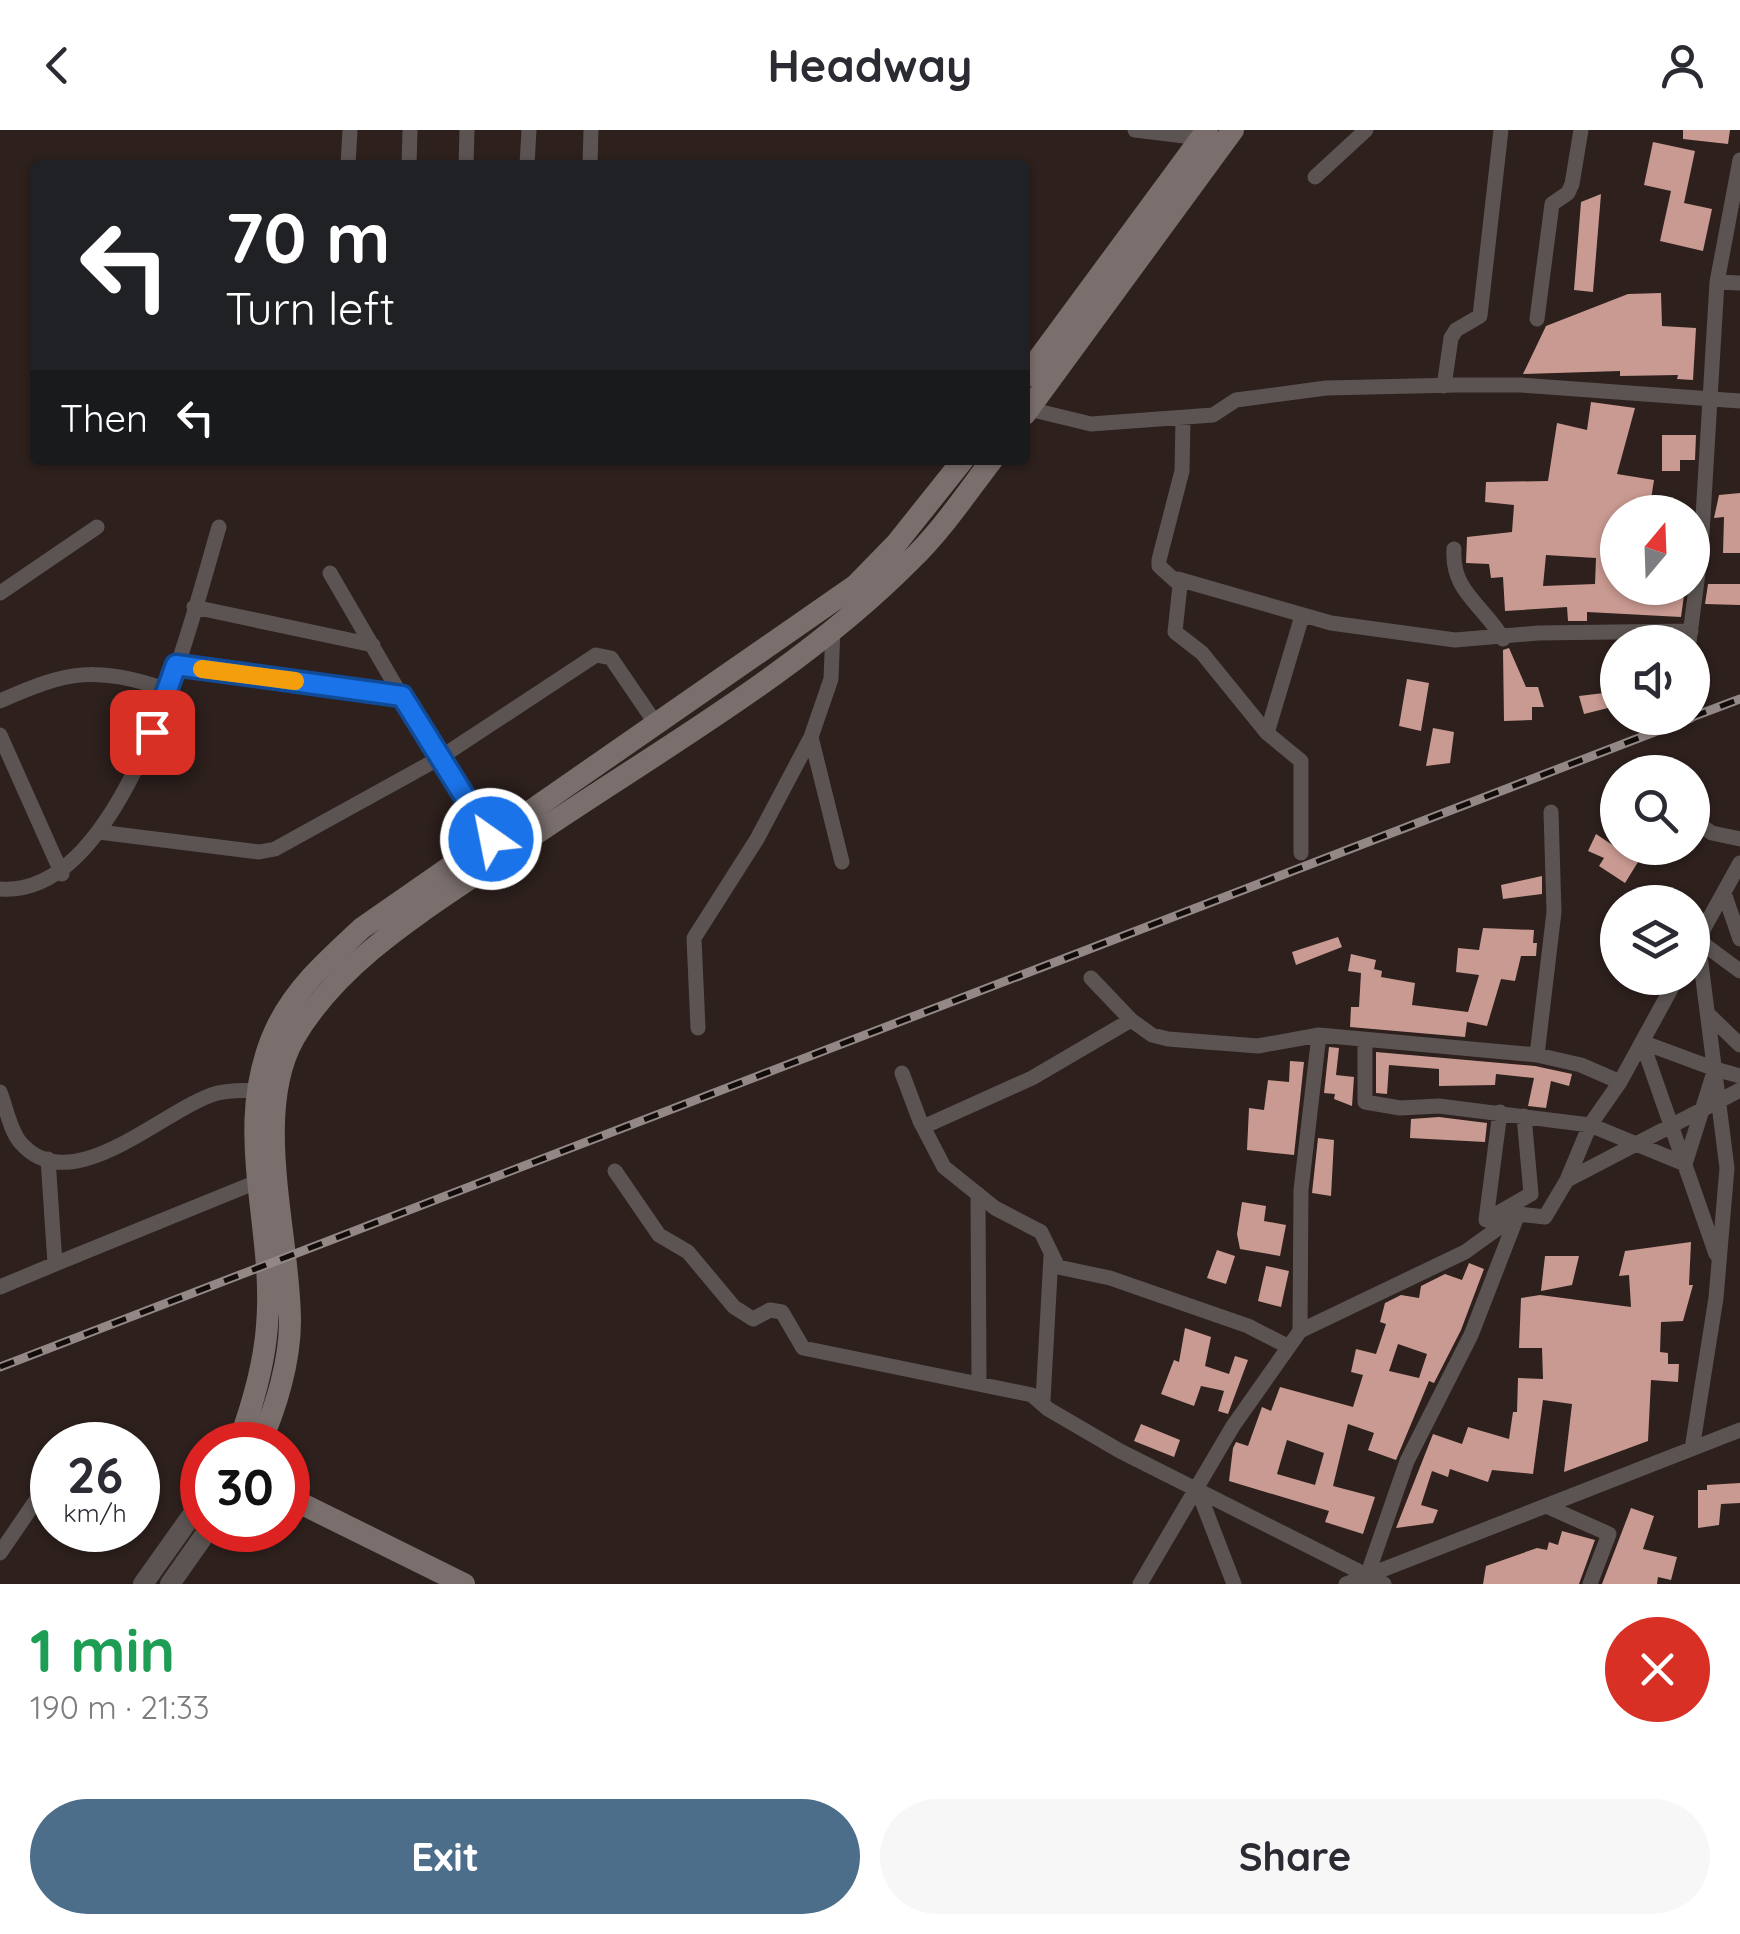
<!DOCTYPE html>
<html lang="en">
<head>
<meta charset="utf-8">
<style>
	body { margin:0; font-family:Quicksand,sans-serif; background:#f7f7f7; color:#2b2b33; height:100vh; display:flex; flex-direction:column; font-size:38px; white-space:nowrap }
	* { box-sizing:border-box; margin:0 }
	p { font-size:32px; color:#7c7c81 }
	.icon { flex:none; width:55px; height:55px; fill:none; stroke:currentColor; stroke-width:2; stroke-linecap:round; stroke-linejoin:round }
	.map { position:relative; height:1454px; overflow:hidden }
	.side { display:flex; flex-direction:column; background:#fff; flex:1 }
	.side>* { flex:none }
	.banner { position:absolute; left:30px; top:30px; width:1000px; height:305px; border-radius:10px; box-shadow:0 2px 8px #0004; background:#202124; color:#fff; overflow:hidden }
	.needle { width:65px; rotate:19deg }
	.fabs { position:absolute; left:1600px; top:365px; display:grid; gap:20px }
	.fabs a { display:grid; place-items:center; width:110px; height:110px; border-radius:50%; background:#fff; box-shadow:0 2px 8px #0004; font-size:50px }
	.speed { position:absolute; left:30px; top:1292px; display:flex; gap:20px; font-size:50px; font-weight:700; text-align:center }
	.speed>* { display:grid; place-content:center; width:130px; height:130px; border-radius:50%; background:#fff; box-shadow:0 2px 8px #0004; line-height:1 }
	.speed small { font-size:25px; font-weight:400 }
	.speed .limit { border:15px solid #d22; background:#fff; color:#111 }
	.pin { position:absolute; display:grid; place-items:center; width:85px; height:85px; color:#fff; margin:-42px; border-radius:20px; box-shadow:0 5px 15px #0006 }
	.me { position:absolute; width:110px; margin:-55px; rotate:327deg; stroke-linejoin:round; filter:drop-shadow(0 0 8px #0008) }
	.turn { display:flex; align-items:center; gap:35px; height:210px; padding:0 30px; font-size:45px }
	.turn .icon { width:130px; height:130px; stroke-width:2.5 }
	.turn b { display:block; font-size:70px; line-height:85px }
	.then { display:flex; align-items:center; height:95px; padding:0 30px; background:#0003; gap:20px; font-size:38px }
	.round { display:grid; place-items:center; flex:none; width:105px; height:105px; border-radius:52px; background:#f7f7f7 }
	.summary { display:flex; align-items:center; justify-content:space-between; height:170px; padding:0 30px }
	h1 { font-size:60px; font-weight:700; line-height:75px; color:#1e9e55 }
	.primary-button { display:flex; gap:20px; margin-top:auto; padding:20px 30px }
	.primary-button a { flex:1; height:115px; border-radius:60px; background:#4c6e8b; color:#fff; font-size:40px; font-weight:700; line-height:115px; text-align:center }
	.primary-button a+a { background:#f7f7f7; color:#2b2b33 }
	header { display:flex; justify-content:space-between; align-items:center; height:130px; padding:0 30px; background:#fff; font-size:45px; font-weight:700 }
	.map>svg:first-child { display:block }
	.building { fill:#c99a91; fill-rule:evenodd }
	.lines { fill:none; stroke-linecap:round; stroke-linejoin:round }
	.minor { stroke:#5b5452; stroke-width:15 }
	.tertiary { stroke:#5b5452; stroke-width:20 }
	.secondary { stroke:#7a6f6d; stroke-width:22 }
	.rail-casing { stroke:#938886; stroke-width:9 }
	.rail { stroke:#110b0a; stroke-width:5; stroke-dasharray:15; stroke-linecap:butt }
	.route-casing { stroke:#114b97; stroke-width:25 }
	.route { stroke:#1a73e8; stroke-width:18 }
	.slow { stroke:#f59e0b; stroke-width:18 }
</style>
</head>
<body>
<header><svg class="icon" aria-label="back" viewBox="0 0 24 24"><path d="M15 5l-7 7 7 7"/></svg>Headway<svg class="icon" aria-label="person" viewBox="0 0 24 24"><circle cx="12" cy="8" r="4"/><path d="M4 21q1-7 8-7t8 7"/></svg></header>
<div class="map">
<svg width="1740" height="1454" viewBox="0 0 1740 1454">
	<rect width="100%" height="100%" fill="#2d201d"/>
	<path class="building" d="M1683,0H1730L1728,14L1683,9Z
		M1653,12L1695,21L1684,73L1712,79L1703,121L1660,111L1671,61L1644,55Z
		M1601,64L1593,162L1574,160L1581,72Z
		M1661,163L1662,196L1696,198L1693,250L1677,249L1678,245L1620,246V241L1523,244L1546,196L1628,164Z
		M1591,272L1635,278L1617,344L1654,350L1649,382H1618V458H1685L1681,487L1587,482V491H1568L1567,477L1505,481L1503,447L1491,448L1489,434L1466,433L1467,407L1512,402L1514,375L1485,372L1486,352L1548,351L1557,293L1587,300ZM1546,425L1596,428L1595,454L1543,456Z
		M1662,305H1696L1695,330H1680V341H1662Z
		M1740,363V423H1723L1724,387L1714,388L1719,365Z
		M1708,454H1740V475L1705,474Z
		M1509,518L1526,557H1538L1544,577H1532V590L1504,591L1503,520Z
		M1407,549L1429,553L1421,601L1399,596Z
		M1612,562V577L1584,584L1579,566Z
		M1433,598L1454,602L1450,633L1426,636Z
		M1596,704L1638,732L1625,753L1599,736L1604,728L1588,721Z
		M1542,746V764L1503,769L1501,755Z
		M1483,798L1534,800L1533,813H1537L1536,826H1521L1515,851L1501,849L1487,896L1467,892L1465,907L1350,897L1351,877H1359L1361,843L1348,841L1351,824L1376,830L1374,839L1382,841L1381,847L1415,853L1412,875L1468,882L1479,845L1456,842L1458,818L1479,820Z
		M1338,807L1342,817L1296,835L1292,822Z
		M1329,917L1339,918L1336,945L1354,947L1352,976L1334,969L1335,964L1324,963Z
		M1376,922L1535,936L1572,944L1569,956L1551,951L1546,978L1528,976L1534,948L1496,944L1495,955L1439,956V939L1389,935L1387,964L1376,963Z
		M1290,931L1304,932L1294,1025L1247,1020L1249,978L1264,980L1268,950L1289,952Z
		M1439,987L1487,993L1485,1012L1410,1008L1411,989Z
		M1318,1008L1334,1010L1331,1066L1312,1063Z
		M1242,1072L1266,1076L1264,1091L1286,1095L1280,1126L1240,1119L1237,1104Z
		M1691,1112L1689,1155H1693L1683,1191L1661,1192L1660,1222L1668,1223V1234H1679L1678,1252L1651,1250L1648,1311L1564,1342L1572,1274L1543,1270L1533,1344L1492,1340L1488,1352L1450,1339L1448,1347L1432,1341L1421,1375L1438,1380L1433,1393L1396,1398L1433,1304L1462,1314L1468,1297L1509,1309L1513,1282H1517L1518,1248L1543,1249L1542,1218H1519L1521,1168L1540,1165L1631,1177L1629,1145L1619,1146L1625,1121Z
		M1217,1120L1235,1126L1226,1154L1207,1148Z
		M1545,1126H1579L1572,1155L1541,1161Z
		M1469,1133L1484,1139L1461,1200L1434,1253L1429,1251L1396,1330L1368,1320L1374,1303L1348,1294L1333,1356L1375,1367L1363,1404L1325,1392L1329,1381L1229,1351L1233,1318L1236,1312L1248,1316L1262,1277L1271,1281L1280,1257L1353,1277L1363,1245L1351,1242L1356,1219L1376,1224L1386,1194L1380,1192L1385,1173L1401,1165L1419,1168L1421,1156L1445,1144L1462,1150ZM1398,1214L1427,1224L1419,1248L1389,1241ZM1287,1310L1324,1323L1315,1355L1277,1344Z
		M1266,1136L1289,1141L1281,1177L1258,1171Z
		M1185,1198L1211,1207L1205,1236L1229,1244L1235,1226L1248,1230L1228,1284L1218,1281L1224,1261L1220,1260L1201,1256L1194,1276L1161,1264L1174,1230L1179,1232Z
		M1141,1294L1180,1310L1174,1327L1134,1311Z
		M1740,1353V1373L1721,1374L1719,1395L1698,1398V1360H1707V1355Z
		M1631,1378L1654,1386L1643,1419L1677,1427L1671,1450L1658,1447L1657,1454H1602Z
		M1562,1401L1595,1410L1579,1454H1483L1486,1436L1537,1418L1547,1420L1549,1412L1558,1415Z"/>
	<g class="lines">
		<path class="minor" d="M1135,0L1201,8
			M348,35L350,0
			M409,35L410,0
			M466,35L467,0
			M527,35L529,0
			M590,35L591,0
			M1315,47L1366,0
			M1717,152L1740,153
			M1537,189L1552,74L1568,63L1572,54L1581,0
			M1444,256L1451,208L1456,200L1480,186L1501,0
			M1029,279L1091,294L1213,285L1236,270L1326,258L1457,255H1521L1740,271
			M1183,288L1182,341L1159,430V436L1180,455L1175,502L1202,523L1267,603L1301,631V723
			M1454,419C1451,462 1484,475 1503,509
			M330,443L438,629L491,709
			M1178,449L1331,493L1455,510L1538,503L1691,501
			M0,463L97,397
			M194,477L373,515
			M833,498L831,549L811,607L842,732
			M1689,512L1701,420L1717,152L1740,30
			M176,535L401,566
			M0,571C69,540 95,536 168,560
			M1267,603L1302,486
			M0,605L62,744
			M1674,640L1675,642
			M1692,690L1712,703L1740,709
			M99,702L259,722L275,719L438,629L596,525L611,528L656,594
			M0,759C125,769 191,491 219,397
			M1724,763L1740,809
			M1698,810L1740,841
			M1694,816L1740,733
			M1091,848L1131,890L1152,905L1168,909L1258,916L1319,905L1537,925L1581,935L1620,952
			M1708,884L1740,915
			M698,898L694,808L757,709L811,607
			M1365,910V972L1400,978L1439,976L1590,995L1685,1034L1715,939L1642,912
			M1642,912L1716,1124
			M1537,925L1554,782L1551,682
			M1715,939L1740,946
			M902,943L920,991L944,1037L995,1078L1041,1102L1058,1137L1110,1148L1248,1196L1287,1216
			M0,962C6,977 10,1000 20,1012C72,1074 166,976 218,963C230,960 245,961 257,960
			M923,997L1032,948L1131,890
			M615,1041L659,1105L688,1122L734,1177L753,1189L770,1180L782,1182L803,1218L1032,1265L1048,1279L1120,1321L1384,1454
			M1567,1050L1740,960
			M978,1064L979,1252
			M1486,1090L1531,1064L1524,986
			M1486,1090L1500,982
			M55,1134L264,1049
			M0,1157L55,1134L48,1029
			M1300,1201L1301,1060L1319,905
			M1043,1270L1051,1126
			M1692,1319L1716,1168L1727,1038L1698,810
			M1197,1358L1234,1454
			M1546,1376L1609,1404L1590,1454
			M0,1423L52,1347
			M1366,1449L1407,1331L1471,1205L1518,1084
			M1140,1454L1233,1296L1300,1201L1465,1122L1518,1084L1545,1087L1567,1050L1590,995L1620,952L1677,848
			M1346,1454L1740,1300"/>
		<path class="tertiary" d="M143,1454L202,1371
			M170,1454L208,1400"/>
		<path class="secondary" d="M1025,247L1207,0
			M1025,284L1233,0
			M238,1315C252,1277 264,1237 267,1196C276,1094 229,994 278,895C298,855 331,827 362,798L856,455L896,414L963,330
			M259,1315C276,1279 290,1231 290,1191C290,1107 251,984 294,908C342,826 433,775 509,722C644,628 795,547 911,430C942,400 966,364 992,330
			M288,1367L464,1454"/>
		<defs>
			<path id="rail" d="M1692,587L1740,569
				M0,1237L1691,588"/>
		</defs>
		<use href="#rail" class="rail-casing"/>
		<use href="#rail" class="rail"/>
	</g>
	<g class="lines">
		<defs>
			<path id="route" d="M152,602L176,535L402,566L491,709"/>
		</defs>
		<use href="#route" class="route-casing"/>
		<use href="#route" class="route"/>
		<path class="slow" d="M202,539L295,551"/>
	</g>
</svg>
<div class="fabs">
<a><svg class="needle" viewBox="-14 -14 28 28"><path d="M0-13l5 13h-10z" fill="#e53935"/><path d="M0 13l5-13h-10z" fill="#7c7c81"/></svg></a>
<a><svg class="icon" aria-label="sound" viewBox="0 0 24 24"><path d="M4 9h4l5-4v14l-5-4H4zM17 9q2 3 0 6"/></svg></a>
<a><svg class="icon" aria-label="search" viewBox="0 0 24 24"><circle cx="10" cy="10" r="6"/><path d="M15 15l6 6"/></svg></a>
<a><svg class="icon" aria-label="layers" viewBox="0 0 24 24"><path d="M12 4l9 5-9 5-9-5zM3 14l9 5 9-5"/></svg></a>
</div>
<div class="speed"><div>26<small>km/h</small></div><div class="limit">30</div></div>
<div class="pin" style="left:152px;top:602px;background:#d93025"><svg class="icon" aria-label="arrive" viewBox="0 0 24 24"><path d="M6 21V4h12l-3 4 3 4H6"/></svg></div>
<svg class="me" style="left:491px;top:709px" viewBox="-20 -20 40 40"><circle r="17" fill="#1a73e8" stroke="#fff" stroke-width="3"/><path d="M0-11L8 9 0 5-8 9z" fill="#fff"/></svg>
<div class="banner">
<div class="turn"><svg class="icon" aria-label="left" viewBox="0 0 24 24"><path d="M17 20v-9H6M10 6l-5 5 5 5"/></svg><div><b>70 m</b>Turn left</div></div>
<div class="then">Then<svg class="icon" aria-label="left" viewBox="0 0 24 24"><path d="M17 20v-9H6M10 6l-5 5 5 5"/></svg></div>
</div>
</div>
<section class="side">
<div class="summary"><div><h1>1 min</h1><p>190 m · 21:33</p></div><a class="round" style="background:#d93025;color:#fff"><svg class="icon" aria-label="close" viewBox="0 0 24 24"><path d="M6 6l12 12M18 6L6 18"/></svg></a></div>
<div class="primary-button"><a>Exit</a><a>Share</a></div>
</section>
</body>
</html>
